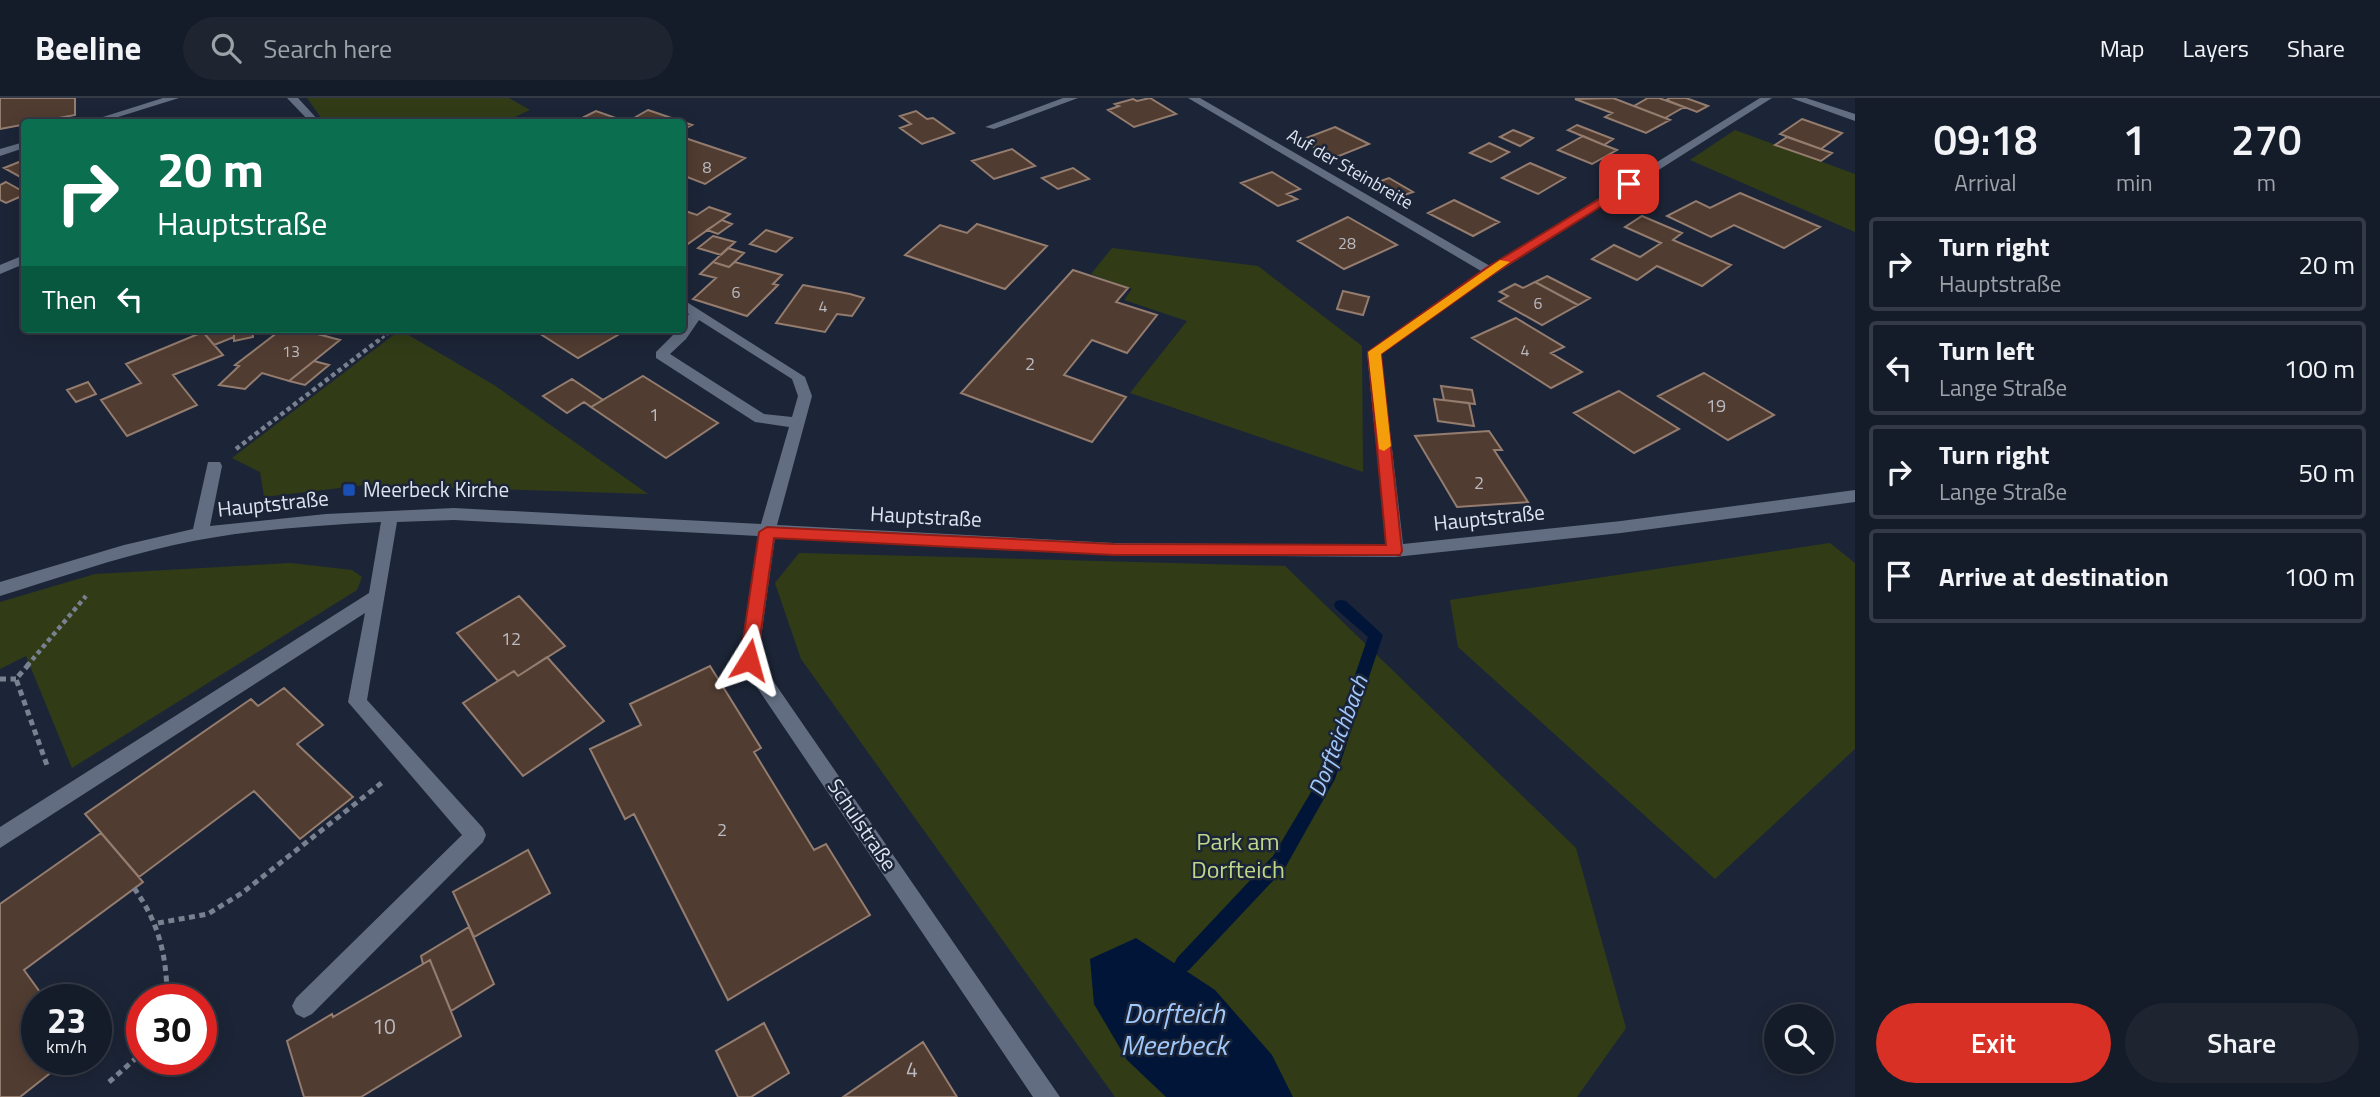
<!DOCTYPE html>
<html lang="en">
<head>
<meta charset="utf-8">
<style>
	body { margin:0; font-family:"Titillium Web",sans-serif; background:#1e2531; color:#f1f3f6; height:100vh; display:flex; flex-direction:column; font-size:26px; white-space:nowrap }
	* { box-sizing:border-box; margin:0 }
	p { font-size:23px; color:#9da1a8 }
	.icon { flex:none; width:38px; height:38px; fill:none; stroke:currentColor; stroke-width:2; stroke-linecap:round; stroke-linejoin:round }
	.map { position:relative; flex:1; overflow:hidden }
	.drawer { display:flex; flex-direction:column; background:#151c29; width:525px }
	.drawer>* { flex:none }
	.banner { position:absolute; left:21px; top:21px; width:665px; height:214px; border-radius:7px; box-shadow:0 4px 18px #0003,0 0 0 2px #343a46; background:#0b6e4f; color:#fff; overflow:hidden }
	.controls { position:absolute; left:1764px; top:906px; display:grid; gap:14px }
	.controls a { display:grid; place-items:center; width:70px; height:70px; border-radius:50%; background:#151c29; box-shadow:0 4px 18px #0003,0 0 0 2px #343a46; font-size:35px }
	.speed { position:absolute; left:21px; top:886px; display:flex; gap:14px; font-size:35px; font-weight:700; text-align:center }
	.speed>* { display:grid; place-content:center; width:91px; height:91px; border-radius:50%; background:#151c29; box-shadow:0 4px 18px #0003,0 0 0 2px #343a46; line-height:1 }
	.speed small { font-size:18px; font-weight:400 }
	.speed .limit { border:10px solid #d22; background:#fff; color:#111 }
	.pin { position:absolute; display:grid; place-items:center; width:60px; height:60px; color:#fff; margin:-30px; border-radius:14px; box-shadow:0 4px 10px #0006 }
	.me { position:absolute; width:77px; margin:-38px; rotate:8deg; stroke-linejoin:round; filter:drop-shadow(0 0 5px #0008) }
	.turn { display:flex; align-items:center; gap:24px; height:147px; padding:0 21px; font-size:32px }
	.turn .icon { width:91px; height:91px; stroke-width:2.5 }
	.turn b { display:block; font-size:49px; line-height:60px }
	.then { display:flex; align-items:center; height:66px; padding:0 21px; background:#0003; gap:14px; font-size:26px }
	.eta { display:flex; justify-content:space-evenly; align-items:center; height:119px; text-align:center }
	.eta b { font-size:42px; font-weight:600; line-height:49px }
	.action { display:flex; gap:14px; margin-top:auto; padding:14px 21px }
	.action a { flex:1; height:80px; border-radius:42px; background:#d93025; color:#fff; font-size:28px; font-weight:600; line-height:80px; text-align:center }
	.action a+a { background:#1e2531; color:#f1f3f6 }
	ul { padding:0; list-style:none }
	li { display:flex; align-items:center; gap:21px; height:94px; margin:0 14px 10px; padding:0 7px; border:4px solid #343a46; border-radius:7px }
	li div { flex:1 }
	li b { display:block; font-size:26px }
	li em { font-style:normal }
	header { display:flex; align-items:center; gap:42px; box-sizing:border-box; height:98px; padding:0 35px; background:#151c29; border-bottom:2px solid #343a46 }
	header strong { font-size:33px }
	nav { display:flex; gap:38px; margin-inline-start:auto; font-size:24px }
	.search { width:490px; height:63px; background:#1e2531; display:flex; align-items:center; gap:18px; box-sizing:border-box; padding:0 24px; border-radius:38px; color:#9da1a8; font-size:26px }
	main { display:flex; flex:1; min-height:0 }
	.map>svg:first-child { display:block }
	.green { fill:#313c17 }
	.water { fill:#001538 }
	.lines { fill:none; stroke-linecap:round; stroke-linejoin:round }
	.stream { fill:#001538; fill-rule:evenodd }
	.building { fill:#513c31; stroke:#947c6f; stroke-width:2 }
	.path-far2 { stroke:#798190; stroke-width:2.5; stroke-dasharray:3.5 2.5; stroke-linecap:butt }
	.path-far1 { stroke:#798190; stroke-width:4.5; stroke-dasharray:4.5 3.5; stroke-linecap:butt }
	.path { stroke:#798190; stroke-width:5; stroke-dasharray:6 4.5; stroke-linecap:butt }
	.minor { fill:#626d82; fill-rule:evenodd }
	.route { fill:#d93025; stroke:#8d1f18; stroke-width:2 }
	.slow { fill:#f59e0b }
	.transit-dot { fill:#1a4fb4; stroke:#1c2537; stroke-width:2.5 }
	.labels { text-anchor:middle; stroke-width:5; stroke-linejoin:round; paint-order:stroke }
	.far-number-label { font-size:16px; fill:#babac0 }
	.far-street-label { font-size:18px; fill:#dde4f0; stroke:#1c2537 }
	.number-label { font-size:18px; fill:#babac0 }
	.poi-label { font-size:21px; fill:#dde4f0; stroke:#1c2537; text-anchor:start }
	.street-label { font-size:21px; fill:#dde4f0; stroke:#1c2537 }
	.near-number-label { font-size:21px; fill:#babac0 }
	.water-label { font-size:23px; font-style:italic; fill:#a0c8fb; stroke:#1c2537 }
	.near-park-label { font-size:24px; fill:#bed788; stroke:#1c2537 }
	.near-water-label { font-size:28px; font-style:italic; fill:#a0c8fb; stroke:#1c2537 }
</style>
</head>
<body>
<header>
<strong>Beeline</strong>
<div class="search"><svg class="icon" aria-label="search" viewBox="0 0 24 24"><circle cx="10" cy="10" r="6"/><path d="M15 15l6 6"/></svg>Search here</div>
<nav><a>Map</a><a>Layers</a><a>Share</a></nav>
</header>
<main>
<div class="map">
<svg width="1855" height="999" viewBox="0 0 1855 999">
	<rect width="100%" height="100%" fill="#1c2537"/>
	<path class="green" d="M307,0H509L530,12L504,24H324Z
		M1735,32L1855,76V134L1690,62Z
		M1112,150L1258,168L1362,248L1363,374L1130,295L1187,223L1124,202L1132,191L1091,176Z
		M400,232L494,287L648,396L365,387L264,399L260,374L232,360Z
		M1830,445L1855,465V651L1715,781L1458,549L1450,502Z
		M799,455L1285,468L1576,750L1626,930L1577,999H1115L801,561L775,485Z
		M291,465L352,472L362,479L357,492L72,670L26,558L0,571V504L95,476Z"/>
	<path class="water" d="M1136,840L1215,892L1272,957L1293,999H1166L1127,962L1094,906L1090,861Z"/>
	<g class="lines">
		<path class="stream" d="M1341,502L1346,503L1383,537L1335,681L1285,770L1189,872L1183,875L1177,872L1174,866L1177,860L1273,758L1320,679L1368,539L1336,511L1334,507L1336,503Z"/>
	</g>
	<path class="building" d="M0,0H75V17L0,31Z
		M1150,0L1176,16L1134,29L1108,12L1119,8L1115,6L1133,1L1137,3Z
		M1613,0L1665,20L1670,22L1646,35L1605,19L1612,15L1575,1Z
		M1648,0H1659L1684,9L1665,20L1634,8Z
		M1670,0H1686L1708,8L1697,14L1666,2Z
		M648,12L692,27L682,32V24H574L596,13L627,24Z
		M916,13L927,21L933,20L954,35L922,46L900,30L911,26L900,18Z
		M1802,21L1842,35L1821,51L1780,36Z
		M1577,27L1613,41L1604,47L1568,32Z
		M1335,29L1369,46L1334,60L1301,42Z
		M1513,32L1533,40L1520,48L1500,39Z
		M1583,38L1604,47L1617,52L1592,66L1558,52Z
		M682,39L745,60L705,86L682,77Z
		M1787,39L1821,51L1832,55L1821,63L1775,47Z
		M1489,45L1509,54L1491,64L1470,55Z
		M1012,51L1035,68L994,81L972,63Z
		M24,62V81L4,70Z
		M1530,65L1565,80L1538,96L1502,80Z
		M1073,70L1089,81L1058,91L1042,80Z
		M1272,74L1300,91L1287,96L1297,101L1278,108L1241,85Z
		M1389,80L1413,94L1393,101L1373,89L1381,86L1378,84Z
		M6,84L24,94V97L6,105L0,102V87Z
		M1740,95L1820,129L1784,150L1734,127L1711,139L1667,118L1696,103L1710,110Z
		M1454,102L1499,124L1473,138L1428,115Z
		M709,109L730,116L682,150V112L697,117Z
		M1642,118L1682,135L1673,142L1731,167L1702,188L1657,168L1637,182L1592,161L1614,147L1640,159L1661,145L1625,129Z
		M1348,119L1397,147L1344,171L1298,143Z
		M722,122L732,126L718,136L707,132Z
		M977,126L1047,148L1005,191L905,157L940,127L967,135Z
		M766,132L792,140L776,154L750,146Z
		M713,138L735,144L721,157L698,150Z
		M728,150L744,155L729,169L713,164Z
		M713,164L729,169L735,164L782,177L773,186L778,187L747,218L693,201L716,180L700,176Z
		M1073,172L1128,190L1116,204L1157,217L1127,255L1092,242L1064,277L1126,299L1092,344L961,295Z
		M1547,178L1590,200L1578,207L1535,184Z
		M1535,184L1578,207L1542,227L1499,203L1508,198L1500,194L1515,186L1523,190Z
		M803,187L850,196L864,200L852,218L837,216L825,234L776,225Z
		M1343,193L1369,199L1363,217L1337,211Z
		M1516,220L1564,249L1551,255L1582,274L1551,290L1472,240Z
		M212,231H234V239L214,247L203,234Z
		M234,231H252L253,239L234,243Z
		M282,231H299L340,242L289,283L262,275L245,291L219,287L239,268L235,267Z
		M546,231H628L578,260L539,235Z
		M203,234L223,257L173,277L197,307L127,338L101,302L141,285L126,266Z
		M314,263L329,267L305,287L289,283Z
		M1704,275L1774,317L1728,342L1658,298Z
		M643,278L718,325L666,360L591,309Z
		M572,281L603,302L591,309L584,304L567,315L543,298Z
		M88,284L96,296L76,304L67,292Z
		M1441,288L1472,292L1475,306L1444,302Z
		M1619,293L1679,331L1634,355L1574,315Z
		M1434,301L1469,305L1474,328L1438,323Z
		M1489,333L1502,352H1494L1528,404L1457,409L1415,338Z
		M519,498L565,548L518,578L514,573L498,583L457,535Z
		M547,559L604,623L523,678L463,605L514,573L518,578Z
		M710,568L761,650L754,654L814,752L826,746L870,817L728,902L634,716L625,721L590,651L641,627L630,606Z
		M284,590L323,627L297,646L353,699L300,741L254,693L139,779L85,716L251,601L258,608Z
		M101,735L143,784L24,872L45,901H37V961H68L20,999H0V806Z
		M528,752L550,795L474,839L453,794Z
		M469,829L494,886L451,913L430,862L423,866L421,858Z
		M430,862L461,938L361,999H304L287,943L332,916L333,919Z
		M764,925L789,975L751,999H738L716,953Z
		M923,944L957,999H843Z"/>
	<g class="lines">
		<path class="path-far2" d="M377,244L394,231"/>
		<path class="path-far1" d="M236,351L379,242
			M27,568L86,498"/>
		<path class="path" d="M29,566L16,581L48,670
			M0,581H16
			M134,790C159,825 167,858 167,901
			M158,825L208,816L242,795L384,683
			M109,984L142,955"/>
		<path class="minor" d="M163,0H179L102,24H87Z
			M287,0H298L320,24H310Z
			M1063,0H1078L994,31L985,29Z
			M1188,0H1200L1490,168L1760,0H1772L1495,176L1381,255L1403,446L1621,423L1855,392V404L1621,435L1395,459L1114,457L775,439L758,561L1060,999H1033L742,567L740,562L758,438L454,422L397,424L367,602L483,730L486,737L483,744L312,916L304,920L296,916L292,908L296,900L462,737L348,604L365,515L0,750V729L369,495L381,424C312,428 242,432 174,447C115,460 58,480 0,498V484L124,447L193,431L208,364H220L222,368L210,428L326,416L454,410L761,426L789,329L755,324L656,260V254L679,231H682V226L689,216L682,211V201L805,279L812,298L777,427L1114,445L1386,447L1367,254L1481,173ZM699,222L792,281L798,298L792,319L764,316L670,256L686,241Z
			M1791,0H1806L1855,16V23Z
			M24,44V50L0,58V51Z
			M24,157V166L0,176V167Z"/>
	</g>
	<path class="route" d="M1629,83L1634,86L1632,89L1495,175L1381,256L1402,453L1400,457H1114L774,440L757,562L755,567H743L740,562L759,434L767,429L1114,446L1386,447L1368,254L1486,170Z"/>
	<path class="slow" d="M1500,162L1510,164L1381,256L1391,348L1384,353L1379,351L1368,254Z"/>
	<rect class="transit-dot" x="342" y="385" width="14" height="14" rx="3.5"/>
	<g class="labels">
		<g class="far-number-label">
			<text x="707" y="75">8</text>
			<text x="1347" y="151">28</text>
			<text x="736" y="200">6</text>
			<text x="1538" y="211">6</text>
			<text x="823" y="214">4</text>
			<text x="1525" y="258">4</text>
			<text x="291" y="259">13</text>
		</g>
		<g class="far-street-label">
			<text transform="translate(1350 71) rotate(30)" y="6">Auf der Steinbreite</text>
		</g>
		<g class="number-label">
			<text x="1030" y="272">2</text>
			<text x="1716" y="314">19</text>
			<text x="654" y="323">1</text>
			<text x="1479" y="391">2</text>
			<text x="511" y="547">12</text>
			<text x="722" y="738">2</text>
		</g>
		<g class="poi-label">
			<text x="363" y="399">Meerbeck Kirche</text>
		</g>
		<g class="street-label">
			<text transform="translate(273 406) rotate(-6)" y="7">Hauptstraße</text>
			<text transform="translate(926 419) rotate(3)" y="7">Hauptstraße</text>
			<text transform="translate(1489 420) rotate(-6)" y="7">Hauptstraße</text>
			<text transform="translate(862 727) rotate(56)" y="7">Schulstraße</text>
		</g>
		<g class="near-number-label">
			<text x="384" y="936">10</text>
			<text x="912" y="979">4</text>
		</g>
		<g class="water-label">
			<text transform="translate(1338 638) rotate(-69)" y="8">Dorfteichbach</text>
		</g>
		<g class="near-park-label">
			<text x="1238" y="752">Park am<tspan x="1238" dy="28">Dorfteich</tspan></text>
		</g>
		<g class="near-water-label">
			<text x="1174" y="925">Dorfteich<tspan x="1174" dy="32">Meerbeck</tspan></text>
		</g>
	</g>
</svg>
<div class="controls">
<a><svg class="icon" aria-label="search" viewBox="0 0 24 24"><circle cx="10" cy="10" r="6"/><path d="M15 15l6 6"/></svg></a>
</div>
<div class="speed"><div>23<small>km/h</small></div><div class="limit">30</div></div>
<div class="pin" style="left:1629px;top:86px;background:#d93025"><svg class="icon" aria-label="arrive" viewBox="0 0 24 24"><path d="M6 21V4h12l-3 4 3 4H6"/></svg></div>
<svg class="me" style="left:749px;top:562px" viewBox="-20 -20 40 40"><path d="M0-17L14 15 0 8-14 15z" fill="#d93025" stroke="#fff" stroke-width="4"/></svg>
<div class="banner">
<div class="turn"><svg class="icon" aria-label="right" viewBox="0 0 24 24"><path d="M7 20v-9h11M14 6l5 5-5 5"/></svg><div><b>20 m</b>Hauptstraße</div></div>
<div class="then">Then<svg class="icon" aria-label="left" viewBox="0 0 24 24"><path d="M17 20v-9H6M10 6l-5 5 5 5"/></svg></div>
</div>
</div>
<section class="drawer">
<div class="eta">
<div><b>09:18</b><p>Arrival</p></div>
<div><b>1</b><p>min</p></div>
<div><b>270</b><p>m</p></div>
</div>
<ul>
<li><svg class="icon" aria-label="right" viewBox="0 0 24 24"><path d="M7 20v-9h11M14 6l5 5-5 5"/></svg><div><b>Turn right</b><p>Hauptstraße</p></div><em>20 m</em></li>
<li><svg class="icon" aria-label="left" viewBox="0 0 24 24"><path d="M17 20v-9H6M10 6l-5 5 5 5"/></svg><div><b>Turn left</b><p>Lange Straße</p></div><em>100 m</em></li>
<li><svg class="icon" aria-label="right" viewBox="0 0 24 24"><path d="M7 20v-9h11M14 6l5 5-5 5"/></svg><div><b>Turn right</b><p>Lange Straße</p></div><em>50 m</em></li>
<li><svg class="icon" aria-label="arrive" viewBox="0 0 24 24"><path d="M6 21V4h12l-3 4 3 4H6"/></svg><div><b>Arrive at destination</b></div><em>100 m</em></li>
</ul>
<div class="action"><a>Exit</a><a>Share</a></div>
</section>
</main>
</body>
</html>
